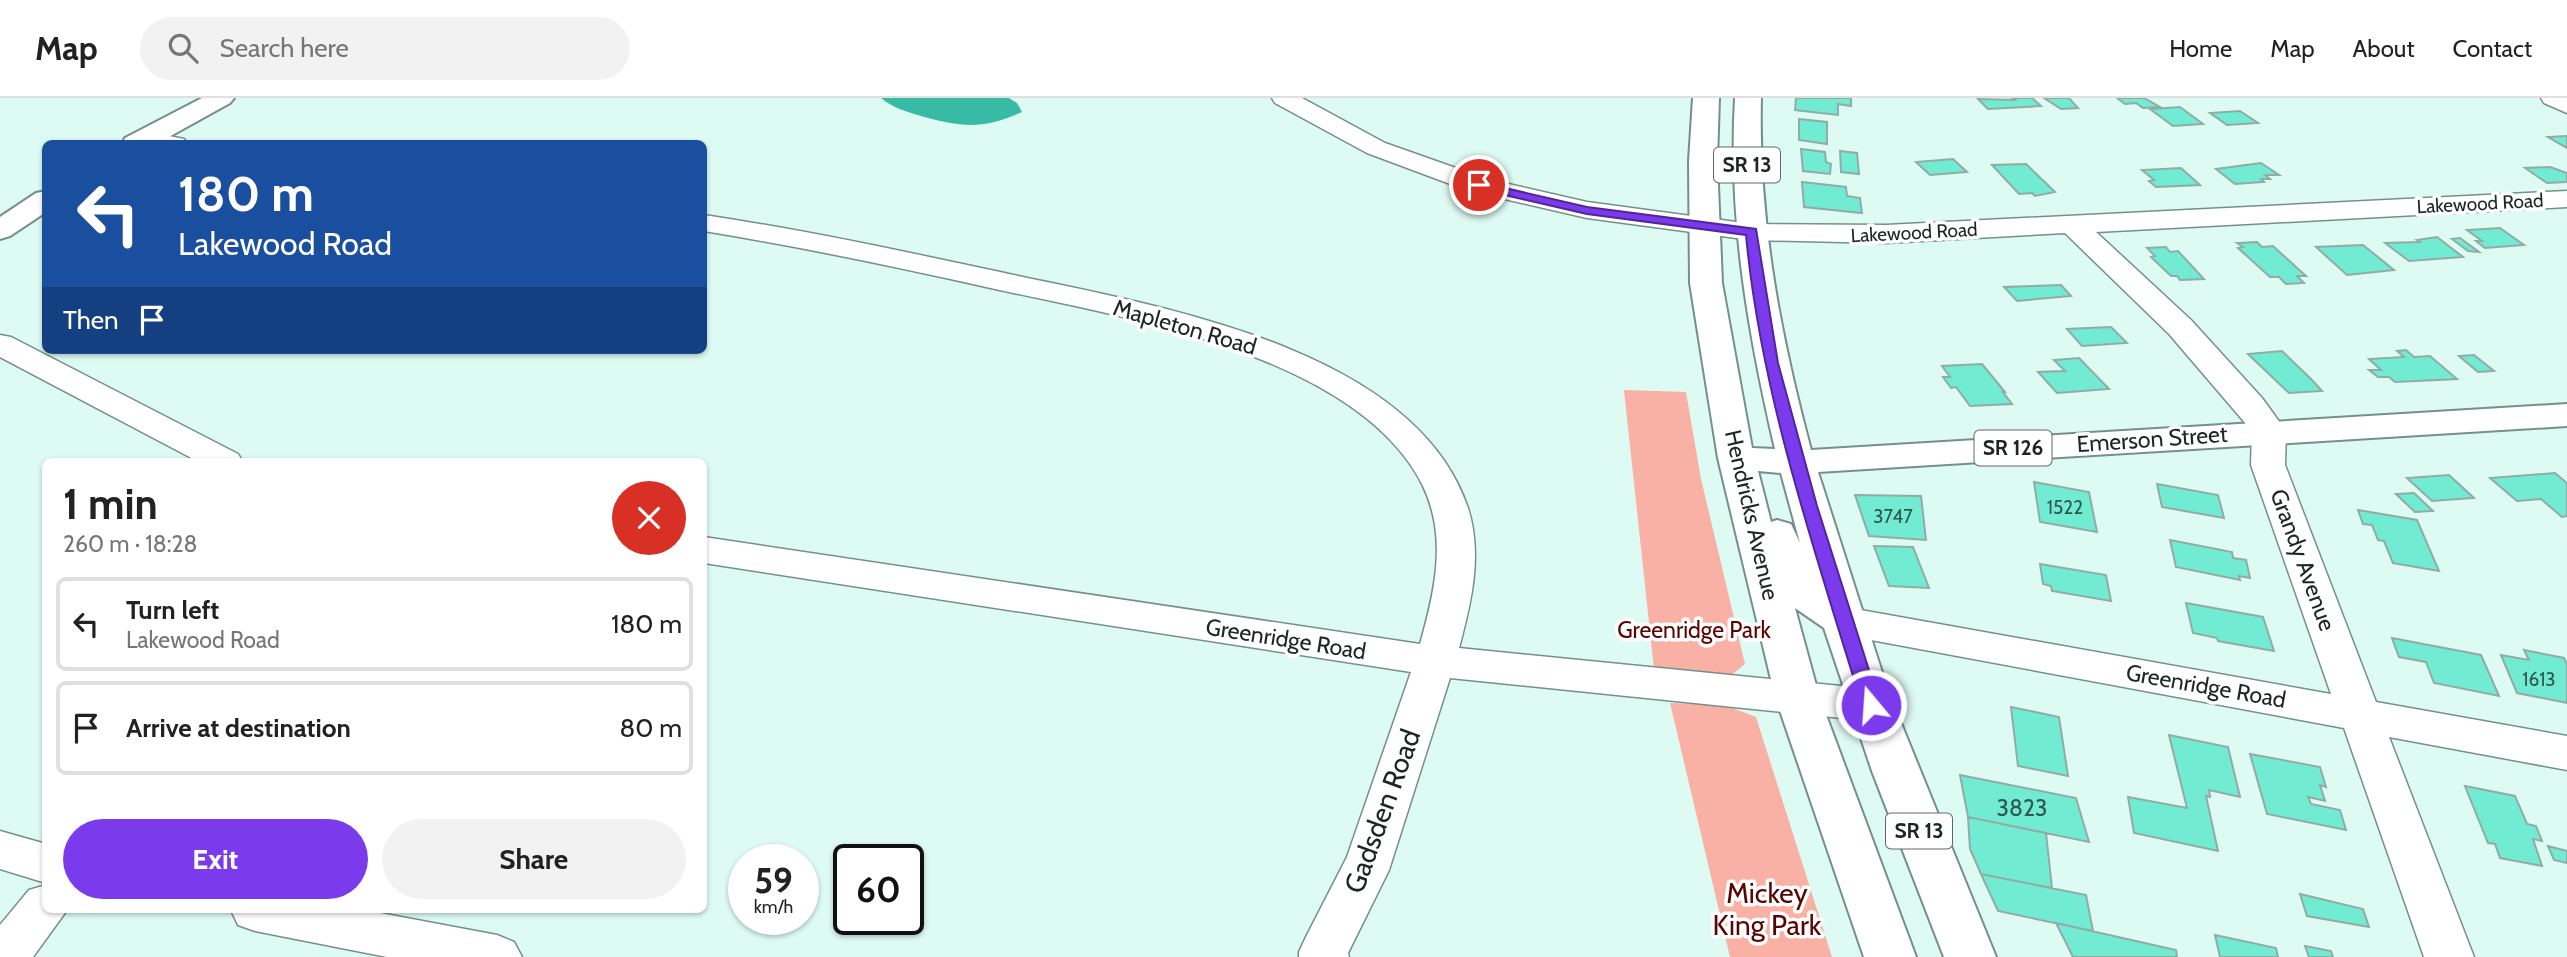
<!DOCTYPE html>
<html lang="en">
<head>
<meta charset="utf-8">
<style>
	body { margin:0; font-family:Cabin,sans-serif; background:#f2f2f2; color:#222; height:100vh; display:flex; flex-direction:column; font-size:26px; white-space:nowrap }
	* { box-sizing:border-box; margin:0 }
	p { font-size:23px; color:#767676 }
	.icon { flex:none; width:38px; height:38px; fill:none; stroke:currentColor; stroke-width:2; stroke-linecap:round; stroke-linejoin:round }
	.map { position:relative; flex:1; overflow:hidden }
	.details { position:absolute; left:42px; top:360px; width:665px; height:455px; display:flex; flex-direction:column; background:#fff; border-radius:10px; box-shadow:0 2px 5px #0004 }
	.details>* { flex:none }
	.top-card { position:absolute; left:42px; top:42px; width:665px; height:214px; border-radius:10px; box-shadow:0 2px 5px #0004; background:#1a4fa0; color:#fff; overflow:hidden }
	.speed { position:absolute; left:728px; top:746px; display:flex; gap:14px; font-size:35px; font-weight:700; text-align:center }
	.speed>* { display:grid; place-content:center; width:91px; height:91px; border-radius:50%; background:#fff; box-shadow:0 2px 5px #0004; line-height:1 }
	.speed small { font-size:18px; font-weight:400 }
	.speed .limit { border:4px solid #111; border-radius:10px; background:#fff; color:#111 }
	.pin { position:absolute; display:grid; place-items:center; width:60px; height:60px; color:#fff; margin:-30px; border:4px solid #fff; border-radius:50%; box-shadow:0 2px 7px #0007 }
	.me { position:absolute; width:77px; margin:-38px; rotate:342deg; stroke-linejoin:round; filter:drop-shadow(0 0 5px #0008) }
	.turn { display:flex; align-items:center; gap:24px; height:147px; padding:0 21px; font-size:32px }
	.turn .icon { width:91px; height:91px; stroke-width:2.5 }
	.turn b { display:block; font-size:49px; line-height:60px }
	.then { display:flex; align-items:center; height:66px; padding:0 21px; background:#0003; gap:14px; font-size:26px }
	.round { display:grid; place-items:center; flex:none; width:74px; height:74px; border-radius:37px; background:#f2f2f2 }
	.summary { display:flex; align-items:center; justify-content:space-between; height:119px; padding:0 21px }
	h1 { font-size:42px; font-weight:800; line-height:52px }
	.cta { display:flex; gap:14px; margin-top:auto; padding:14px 21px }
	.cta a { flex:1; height:80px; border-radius:42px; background:#7c3aed; color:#fff; font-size:28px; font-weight:800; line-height:80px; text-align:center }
	.cta a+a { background:#f2f2f2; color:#222 }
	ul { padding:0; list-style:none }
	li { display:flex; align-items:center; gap:21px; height:94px; margin:0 14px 10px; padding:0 7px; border:4px solid #e0e0e0; border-radius:10px }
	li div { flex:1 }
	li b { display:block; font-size:26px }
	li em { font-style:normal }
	header { display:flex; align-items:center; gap:42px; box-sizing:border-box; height:98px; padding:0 35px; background:#fff; border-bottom:2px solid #e0e0e0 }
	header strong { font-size:33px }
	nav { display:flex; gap:38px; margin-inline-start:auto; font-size:24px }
	.search { width:490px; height:63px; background:#f2f2f2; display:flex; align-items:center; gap:18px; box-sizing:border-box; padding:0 24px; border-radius:38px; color:#767676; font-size:26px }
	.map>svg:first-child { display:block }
	.green { fill:#f8b1a4 }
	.water { fill:#38bba5 }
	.building { fill:#71ecd3; stroke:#90aca5; stroke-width:2 }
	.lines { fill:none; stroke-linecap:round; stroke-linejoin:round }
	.street-casing { stroke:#75908a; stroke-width:3 }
	.secondary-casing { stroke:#75908a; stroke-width:4 }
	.primary-casing { stroke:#75908a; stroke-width:4 }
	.street { fill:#fff; fill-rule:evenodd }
	.secondary { fill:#fff; fill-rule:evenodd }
	.primary { fill:#fff; fill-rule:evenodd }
	.route { fill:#7c3aed; stroke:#51269a; stroke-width:2 }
	.labels { text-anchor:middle; stroke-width:7; stroke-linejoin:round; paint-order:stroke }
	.far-street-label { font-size:19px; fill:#1c2724; stroke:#fff }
	.number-label { font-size:19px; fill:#315850 }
	.shield { fill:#fff; stroke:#606866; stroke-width:2 }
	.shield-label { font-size:21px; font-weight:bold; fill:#1c2724 }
	.street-label { font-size:23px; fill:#1c2724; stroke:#fff }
	.park-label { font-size:23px; fill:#5a0401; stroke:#fff }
	.near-number-label { font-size:23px; fill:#315850 }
	.near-street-label { font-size:28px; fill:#1c2724; stroke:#fff }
	.near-park-label { font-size:28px; fill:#5a0401; stroke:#fff }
</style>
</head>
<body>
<header>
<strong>Map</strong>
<div class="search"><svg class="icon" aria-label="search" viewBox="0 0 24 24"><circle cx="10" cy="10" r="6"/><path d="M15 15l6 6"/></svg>Search here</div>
<nav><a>Home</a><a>Map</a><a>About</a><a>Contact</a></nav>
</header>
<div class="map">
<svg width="2567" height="859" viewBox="0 0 2567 859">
	<rect width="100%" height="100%" fill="#ddfbf3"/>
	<path class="green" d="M1624,292L1686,294L1701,381L1745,566L1733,576L1697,577L1654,571Z
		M1670,605L1725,607L1756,619L1832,859H1730Z"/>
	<path class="water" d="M881,0H1009L1017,5L1022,14C983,32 961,29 921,18C905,13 893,10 881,0Z"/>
	<path class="building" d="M1796,0H1851V8L1838,6V17L1795,12Z
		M2012,0H2032L2041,8L1988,11L1978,1L2015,2Z
		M2044,0H2069L2078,10L2061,11Z
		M2144,0L2160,9L2143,10L2136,5L2125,6L2117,0Z
		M2180,9L2203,26L2173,28L2150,11Z
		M2240,13L2258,25L2227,27L2210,15Z
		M1799,21L1827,24V46L1799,42Z
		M2567,38V50L2548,39Z
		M1801,51L1825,54L1826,64L1831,66L1830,76L1803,73Z
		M1840,53L1857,55L1859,76L1841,74Z
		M1953,61L1967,74L1930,77L1916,64Z
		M2261,65L2279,77H2265L2270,81H2261L2264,84L2235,86L2216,71Z
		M2026,66L2055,94L2035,98L2032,95L2019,96L1992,67Z
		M2550,69L2567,75V84L2547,85L2525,70Z
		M2181,70L2200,87L2156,89L2149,83L2154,82L2142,72Z
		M1802,84L1846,89L1847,98L1860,100L1862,115L1804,109Z
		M2500,130L2524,147L2485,150L2476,143H2482L2467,132Z
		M2437,139L2463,159L2409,163L2385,145L2421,144L2417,142Z
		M2460,140L2479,154L2468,153L2452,141Z
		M2257,144L2262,149L2273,148L2306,178H2297L2304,185L2286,186L2279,179H2270L2238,150L2243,149L2237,145Z
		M2363,147L2394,172L2347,177L2316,149Z
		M2166,149L2170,154L2178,153L2204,181L2180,182L2177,178H2171L2151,159L2155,158L2147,150Z
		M2061,187L2071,198L2017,203L2004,189Z
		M2111,229L2127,245L2082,248L2067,231Z
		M2406,252L2414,259L2430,258L2457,281L2395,284L2389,279H2378L2369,272H2381L2369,261L2404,259L2397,253Z
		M2282,253L2311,281L2322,293L2289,295L2248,256Z
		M2474,257L2494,273L2478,274L2459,258Z
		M2079,260L2109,291L2057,295L2038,274L2065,273L2054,262Z
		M1982,266L2005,294H2003L2012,306L1970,308L1956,289L1951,290L1943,279H1950L1942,268Z
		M2555,375L2567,385V418L2562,419L2541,401L2517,403L2490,380Z
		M2449,377L2474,400L2432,403L2407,380Z
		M2034,384L2089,394L2097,434L2040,424Z
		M2157,386L2218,397L2224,420L2162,409Z
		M2414,395L2433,413L2415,414L2396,396Z
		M1855,397L1921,398L1926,442L1869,438Z
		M2358,412L2417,422L2439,473L2393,465L2384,443L2378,442L2372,427L2363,426Z
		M2170,442L2232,454L2233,460L2246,462L2250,480L2239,478L2240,482L2176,469Z
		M1874,448L1913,449L1929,490L1889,488Z
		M2040,466L2106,477L2111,503L2052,493L2051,488L2043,486Z
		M2186,505L2263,519L2274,553L2218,543L2217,540L2193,535Z
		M2392,540L2481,557L2499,598L2434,585L2426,564L2399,559Z
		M2524,552L2564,560L2567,566V605L2517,595L2501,557L2529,562Z
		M2011,609L2059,619L2068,678L2018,668Z
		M2169,637L2228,649L2240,699L2209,692L2210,699L2206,698L2218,753L2134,735L2128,699L2187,710Z
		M2250,656L2320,669L2326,689L2320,687L2325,703L2308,699L2311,706L2340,712L2346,732L2267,716Z
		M1960,677L2076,700L2089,744L1968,719Z
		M2465,688L2515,698L2527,726L2536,728L2542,743L2533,741L2542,768L2500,760L2495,746L2488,745Z
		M1968,719L2046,735L2052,790L1981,776L1970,751Z
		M2548,748L2567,753V765L2554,762Z
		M1981,776L2086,797L2093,833L1998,813Z
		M2300,796L2363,811L2369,829L2307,818Z
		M2056,825L2176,852L2177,859H2073Z
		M2215,837L2276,850L2278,859H2220Z
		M2305,848L2331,853L2333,859H2309Z"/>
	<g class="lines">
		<defs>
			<path id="street" d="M1272,0H1302L1385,45L1487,81L1587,104L1751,126L1886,127L2567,93V109L2096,134L2191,222L2262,300L2286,333L2285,367L2376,604L2567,638V672L2389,639L2474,859H2424L2344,630L1844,537L1830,533L1824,523L1830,513L1844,509L2331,596L2251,367L2252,333L2169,236L2065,135L1886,145L1751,142L1587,120L1469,93L1367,55L1275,5Z
				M2541,0H2567V15L2544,5Z
				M144,33L184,41L188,46H134L131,41L135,36Z
				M704,117C804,132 902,153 1000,174C1146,206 1413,246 1468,410C1483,457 1471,505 1459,550L1871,591L1886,596L1892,607L1886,618L1871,623L1450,580L1389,772L1348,855L1349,859H1299V854L1306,839L1347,759L1411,574L704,465V439L1420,546C1435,493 1448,438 1422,386C1356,257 1124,219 995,191C898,169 801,149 704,133Z
				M0,237L11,239L238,356L243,364H199L0,259Z
				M0,733L46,746V785L0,771Z
				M46,787V812H67L33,859H0V827L29,792Z
				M231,812H364L497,837L514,844L522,859H387L255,833L238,827Z"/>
			<path id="secondary" d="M202,0H234L230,5L156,46H122L125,40Z
				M46,93V114L10,138L0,141V119L36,95Z"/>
			<path id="primary" d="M1693,0H1719L1717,63L1722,185L1752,350L1775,351C1748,235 1728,120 1735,0H1761C1758,121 1780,236 1811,352L2567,306V328L1818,374L1888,593L1996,859H1944L1872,673L1824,530L1795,510L1819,598L1916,859H1864L1775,598L1718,360L1690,185L1689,63ZM1758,373L1781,375L1800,445L1791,426L1777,422L1771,424Z"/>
		</defs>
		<use href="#street" class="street-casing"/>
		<use href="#secondary" class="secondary-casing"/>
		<use href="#primary" class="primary-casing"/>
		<use href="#street" class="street"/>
		<use href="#secondary" class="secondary"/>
		<use href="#primary" class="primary"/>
	</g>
	<path class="route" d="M1479,84L1587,109L1756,131L1778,265L1817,408L1880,607L1878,611H1865L1862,607C1815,453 1761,298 1746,137L1587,116L1474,90L1473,87Z"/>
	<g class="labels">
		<g class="far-street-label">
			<text transform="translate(2480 105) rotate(-3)" y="7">Lakewood Road</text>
			<text transform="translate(1914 134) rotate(-3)" y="7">Lakewood Road</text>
		</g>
		<g class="number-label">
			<text x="2065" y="416">1522</text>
			<text x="1893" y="425">3747</text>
			<text x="2539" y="588">1613</text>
		</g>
		<g class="shield">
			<rect x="1714" y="49.5" width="66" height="35" rx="5"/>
			<rect x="1974.5" y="332.5" width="77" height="35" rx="5"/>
			<rect x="1886" y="715.5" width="66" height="35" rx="5"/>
		</g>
		<g class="shield-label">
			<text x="1747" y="74">SR 13</text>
			<text x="2013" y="357">SR 126</text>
			<text x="1919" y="740">SR 13</text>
		</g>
		<g class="street-label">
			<text transform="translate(1185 229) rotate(16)" y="8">Mapleton Road</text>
			<text transform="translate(2152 341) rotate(-4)" y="8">Emerson Street</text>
			<text transform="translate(1752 417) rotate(77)" y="8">Hendricks Avenue</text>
			<text transform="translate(2303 462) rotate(70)" y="8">Grandy Avenue</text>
			<text transform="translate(1286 541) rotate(9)" y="8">Greenridge Road</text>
			<text transform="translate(2206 588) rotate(10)" y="8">Greenridge Road</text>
		</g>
		<g class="park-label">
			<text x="1694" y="540">Greenridge Park</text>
		</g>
		<g class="near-number-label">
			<text x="2022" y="718">3823</text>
		</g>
		<g class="near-street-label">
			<text transform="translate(1382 713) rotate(-70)" y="10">Gadsden Road</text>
		</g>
		<g class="near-park-label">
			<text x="1767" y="805">Mickey<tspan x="1767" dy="32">King Park</tspan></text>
		</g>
	</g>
</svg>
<div class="speed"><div>59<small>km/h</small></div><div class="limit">60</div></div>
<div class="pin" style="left:1479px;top:87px;background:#d93025"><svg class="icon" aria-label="arrive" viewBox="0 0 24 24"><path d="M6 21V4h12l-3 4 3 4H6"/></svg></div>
<svg class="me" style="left:1871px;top:607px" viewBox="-20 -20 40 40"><circle r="17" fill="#7c3aed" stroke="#fff" stroke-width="3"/><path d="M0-11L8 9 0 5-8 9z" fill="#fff"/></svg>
<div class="top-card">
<div class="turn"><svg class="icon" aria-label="left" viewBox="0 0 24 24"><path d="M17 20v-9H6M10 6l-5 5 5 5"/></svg><div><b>180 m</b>Lakewood Road</div></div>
<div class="then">Then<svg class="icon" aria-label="arrive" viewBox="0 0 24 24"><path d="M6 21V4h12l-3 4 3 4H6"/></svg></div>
</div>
<section class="details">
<div class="summary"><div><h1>1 min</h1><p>260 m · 18:28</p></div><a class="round" style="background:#d93025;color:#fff"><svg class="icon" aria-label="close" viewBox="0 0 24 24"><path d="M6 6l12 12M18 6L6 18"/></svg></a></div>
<ul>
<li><svg class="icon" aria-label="left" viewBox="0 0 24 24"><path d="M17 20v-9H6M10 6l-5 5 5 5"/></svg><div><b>Turn left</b><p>Lakewood Road</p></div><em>180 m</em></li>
<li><svg class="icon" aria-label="arrive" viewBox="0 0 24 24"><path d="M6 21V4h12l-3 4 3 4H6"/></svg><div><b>Arrive at destination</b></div><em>80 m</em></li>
</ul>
<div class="cta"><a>Exit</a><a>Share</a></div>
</section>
</div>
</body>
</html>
